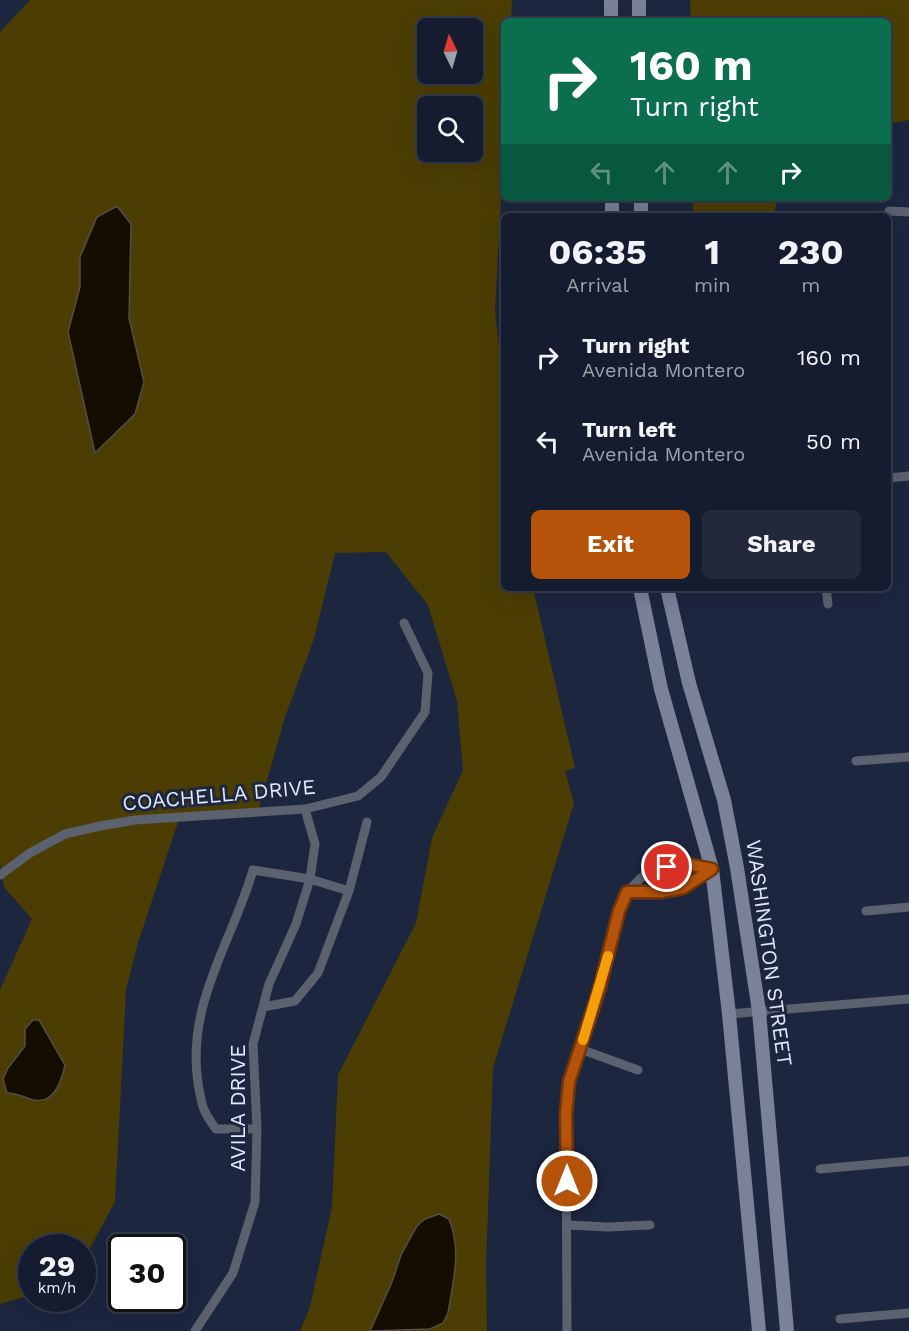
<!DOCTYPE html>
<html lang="en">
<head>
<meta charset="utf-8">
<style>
	body { margin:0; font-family:"Work Sans",sans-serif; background:#22293b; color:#f1f3f6; height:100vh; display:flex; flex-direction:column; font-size:22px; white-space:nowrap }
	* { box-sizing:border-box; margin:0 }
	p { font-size:20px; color:#9da1aa }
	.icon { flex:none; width:33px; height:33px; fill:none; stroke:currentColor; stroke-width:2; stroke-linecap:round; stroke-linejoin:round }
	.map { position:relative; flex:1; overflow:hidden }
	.side { position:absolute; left:501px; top:213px; width:390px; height:378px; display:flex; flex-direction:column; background:#151c2f; border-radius:9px; box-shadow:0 6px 24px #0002,0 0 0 2px #343a4b }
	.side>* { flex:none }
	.top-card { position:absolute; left:501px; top:18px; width:390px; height:183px; border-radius:9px; box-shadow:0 6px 24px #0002,0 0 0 2px #343a4b; background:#0b6e4f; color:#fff; overflow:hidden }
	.needle { width:39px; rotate:355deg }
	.fabs { position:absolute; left:417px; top:18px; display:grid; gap:12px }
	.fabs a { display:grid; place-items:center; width:66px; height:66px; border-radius:9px; background:#151c2f; box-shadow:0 6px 24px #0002,0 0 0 2px #343a4b; font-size:30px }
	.speed { position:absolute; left:18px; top:1234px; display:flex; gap:12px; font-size:30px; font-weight:700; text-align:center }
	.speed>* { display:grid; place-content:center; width:78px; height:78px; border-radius:50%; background:#151c2f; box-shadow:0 6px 24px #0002,0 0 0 2px #343a4b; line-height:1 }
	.speed small { font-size:15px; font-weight:400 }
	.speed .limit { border:3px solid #111; border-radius:9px; background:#fff; color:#111 }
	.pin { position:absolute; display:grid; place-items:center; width:51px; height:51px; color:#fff; margin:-26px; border:3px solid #fff; border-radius:50%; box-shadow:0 2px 6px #0007 }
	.me { position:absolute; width:66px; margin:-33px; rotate:0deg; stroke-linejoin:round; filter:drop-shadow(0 0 4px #0008) }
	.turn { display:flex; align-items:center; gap:21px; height:126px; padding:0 30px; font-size:27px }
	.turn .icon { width:78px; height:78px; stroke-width:2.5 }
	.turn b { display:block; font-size:42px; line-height:51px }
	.lanes { display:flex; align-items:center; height:57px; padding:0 30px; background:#0003; justify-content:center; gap:30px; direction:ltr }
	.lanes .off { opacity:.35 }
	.eta { display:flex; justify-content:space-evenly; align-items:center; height:102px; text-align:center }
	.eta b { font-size:36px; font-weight:700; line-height:42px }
	.primary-button { display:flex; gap:12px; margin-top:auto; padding:12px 30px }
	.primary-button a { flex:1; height:69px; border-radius:9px; background:#b45309; color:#fff; font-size:24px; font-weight:700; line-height:69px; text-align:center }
	.primary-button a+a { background:#22293b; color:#f1f3f6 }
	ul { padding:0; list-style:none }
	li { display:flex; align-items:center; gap:18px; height:84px; padding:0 30px }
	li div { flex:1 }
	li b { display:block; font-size:22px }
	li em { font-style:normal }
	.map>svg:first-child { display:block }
	.green { fill:#4c3e03; fill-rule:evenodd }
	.water { fill:#140d00; stroke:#514e4a; stroke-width:1.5 }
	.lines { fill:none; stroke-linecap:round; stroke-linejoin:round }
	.street { stroke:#5b616e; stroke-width:9 }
	.secondary { stroke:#798297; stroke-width:14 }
	.route-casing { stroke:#753606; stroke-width:15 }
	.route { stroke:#b45309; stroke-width:10 }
	.slow { stroke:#f59e0b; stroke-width:10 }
	.labels { text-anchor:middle; stroke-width:6; stroke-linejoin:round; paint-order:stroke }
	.street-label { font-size:21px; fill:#dfe7f8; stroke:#1c263f }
</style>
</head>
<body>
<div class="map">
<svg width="909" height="1331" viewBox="0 0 909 1331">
	<rect width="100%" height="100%" fill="#1c263f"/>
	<path class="green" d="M30,0H512L511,21H504V145L495,311L504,386V588H533L575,768L565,771L574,803L493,1068L486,1266L487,1331H300L310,1307L332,1207L338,1075L416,923L432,838L463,770L457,701L428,605L386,552L335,553L314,639L285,717L258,812L180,816L138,943L126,990L115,1202L83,1261L82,1248H32L31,1295L0,1304V990L32,919L4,887L0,863V32ZM428,28H472V74H428ZM428,106H472V152H428Z
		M690,0H909V120L888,124V21H691Z
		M693,198H777L774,216H693Z"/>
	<path class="water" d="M117,206L131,224L129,318L144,382L135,414L95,453L68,332L80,287V257L97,217Z
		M33,1020H39L65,1065C61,1083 53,1107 30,1099C21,1096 16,1093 7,1093L3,1079L8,1068L25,1046V1029Z
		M439,1214L449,1219C462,1251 453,1281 448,1313L443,1323L430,1329L370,1331L392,1282L401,1255L417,1226L425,1219Z"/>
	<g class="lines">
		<path class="street" d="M889,211L909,212
			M888,478L909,476
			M826,588L828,604
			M856,761L909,757
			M0,875L30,853L65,834L100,826L135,820L305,809L358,796L381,777L425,712L428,673L404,623
			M349,891L367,822
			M627,892H661L683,888L712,869
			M866,911L909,907
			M729,1014L909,999
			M580,1049L638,1070
			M257,1129H216C202,1110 202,1106 198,1083C186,1004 232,942 253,870L310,879L349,891L318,973L295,1001L263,1007
			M820,1169L909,1161
			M567,1225L608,1227L650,1225
			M840,1319L909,1313
			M195,1331L233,1273L255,1202L257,1129L253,1044L269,984L296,924L310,879L315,844L305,809
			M567,1331L566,1114L569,1082L599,990L619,911L627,892L643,876L654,869L687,864L712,869"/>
		<path class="secondary" d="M611,0V21
			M639,0V21
			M612,198V216
			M641,198V216
			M640,588L661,689L712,869L729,1014L759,1331
			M667,588L689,683L724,800L737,868L759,1011L787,1331"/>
	</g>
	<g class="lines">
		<defs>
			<path id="route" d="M567,1181L566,1114L569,1082L599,990L619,911L627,892H661L683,888L712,869L687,864L667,867"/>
		</defs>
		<use href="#route" class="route-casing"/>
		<use href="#route" class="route"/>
		<path class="slow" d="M583,1040L608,956"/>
	</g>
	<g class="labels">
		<g class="street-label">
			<text transform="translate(219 795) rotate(-5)" y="7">COACHELLA DRIVE</text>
			<text transform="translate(769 953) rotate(82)" y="7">WASHINGTON STREET</text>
			<text transform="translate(238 1108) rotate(-90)" y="7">AVILA DRIVE</text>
		</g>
	</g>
</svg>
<div class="fabs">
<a><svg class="needle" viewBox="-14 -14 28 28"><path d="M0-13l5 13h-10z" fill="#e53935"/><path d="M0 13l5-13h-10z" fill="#9da1aa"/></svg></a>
<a><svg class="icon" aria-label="search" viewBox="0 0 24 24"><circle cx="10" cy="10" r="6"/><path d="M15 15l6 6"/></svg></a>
</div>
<div class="speed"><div>29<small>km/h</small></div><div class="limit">30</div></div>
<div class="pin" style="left:667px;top:867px;background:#d93025"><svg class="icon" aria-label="arrive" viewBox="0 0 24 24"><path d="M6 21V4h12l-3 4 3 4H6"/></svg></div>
<svg class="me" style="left:567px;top:1181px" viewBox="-20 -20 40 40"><circle r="17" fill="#b45309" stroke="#fff" stroke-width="3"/><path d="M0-11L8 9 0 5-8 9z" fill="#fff"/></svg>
<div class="top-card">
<div class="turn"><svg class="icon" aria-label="right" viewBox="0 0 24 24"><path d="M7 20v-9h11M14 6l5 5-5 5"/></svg><div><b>160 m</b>Turn right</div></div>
<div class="lanes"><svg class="icon off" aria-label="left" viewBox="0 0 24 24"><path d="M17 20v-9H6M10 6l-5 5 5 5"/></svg><svg class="icon off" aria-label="ahead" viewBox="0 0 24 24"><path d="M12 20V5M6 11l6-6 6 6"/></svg><svg class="icon off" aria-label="ahead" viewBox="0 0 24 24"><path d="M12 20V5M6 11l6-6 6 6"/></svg><svg class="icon" aria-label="right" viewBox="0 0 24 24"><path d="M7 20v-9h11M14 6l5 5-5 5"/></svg></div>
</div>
<section class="side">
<div class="eta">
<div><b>06:35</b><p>Arrival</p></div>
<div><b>1</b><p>min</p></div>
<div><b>230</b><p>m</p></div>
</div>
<ul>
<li><svg class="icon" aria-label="right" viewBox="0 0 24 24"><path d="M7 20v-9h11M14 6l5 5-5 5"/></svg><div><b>Turn right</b><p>Avenida Montero</p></div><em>160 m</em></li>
<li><svg class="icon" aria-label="left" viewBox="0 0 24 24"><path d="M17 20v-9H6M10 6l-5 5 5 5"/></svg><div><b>Turn left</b><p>Avenida Montero</p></div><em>50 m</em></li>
</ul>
<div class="primary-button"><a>Exit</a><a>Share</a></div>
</section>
</div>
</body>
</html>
